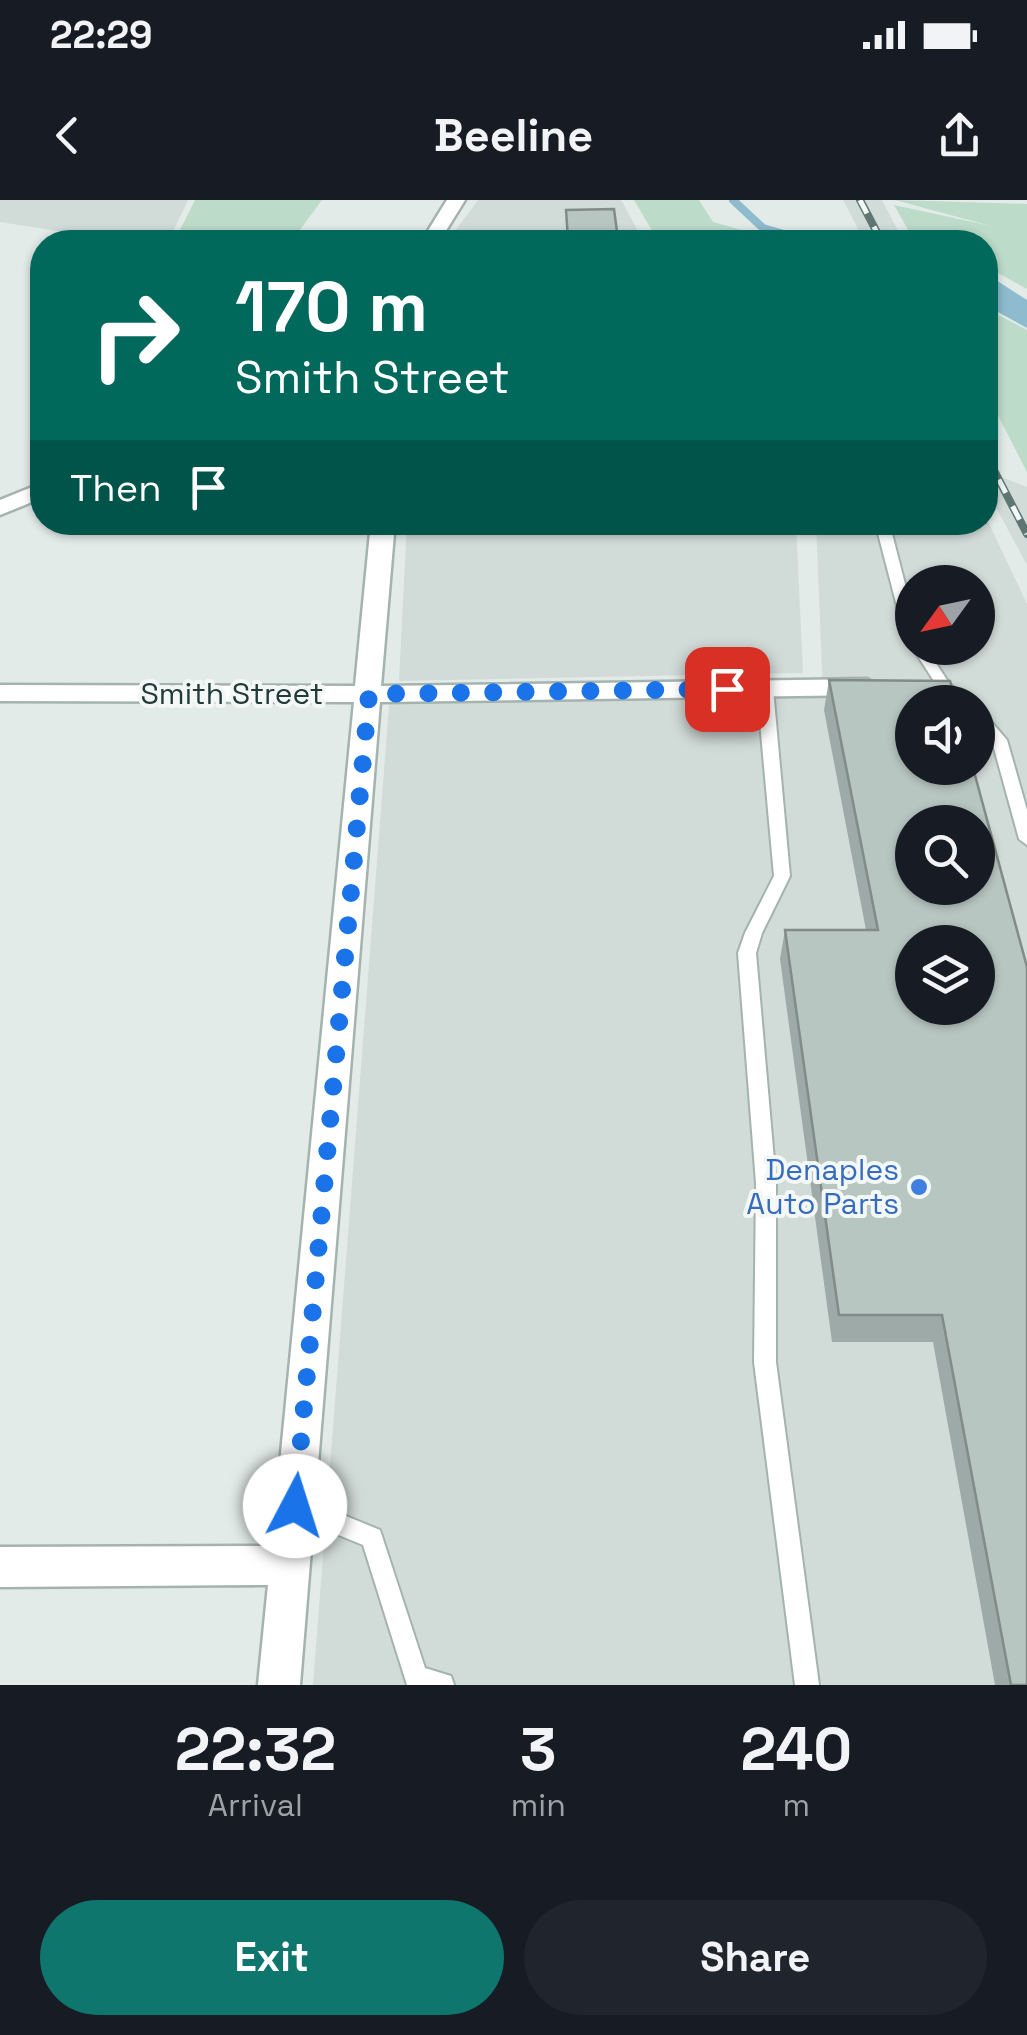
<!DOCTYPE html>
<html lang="en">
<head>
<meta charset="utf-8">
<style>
	body { margin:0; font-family:"Space Grotesk",sans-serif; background:#20242c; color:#f1f3f6; height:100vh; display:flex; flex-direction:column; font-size:38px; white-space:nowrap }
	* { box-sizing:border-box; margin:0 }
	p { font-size:32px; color:#9ea1a6 }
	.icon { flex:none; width:55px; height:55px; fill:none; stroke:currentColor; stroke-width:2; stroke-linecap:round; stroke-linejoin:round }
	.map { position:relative; height:1485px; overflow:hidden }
	.details { display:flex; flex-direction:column; background:#171b24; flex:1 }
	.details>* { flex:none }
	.top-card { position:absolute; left:30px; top:30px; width:968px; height:305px; border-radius:40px; box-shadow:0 2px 8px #0004; background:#00695c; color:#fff; overflow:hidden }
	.needle { width:65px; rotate:237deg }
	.fabs { position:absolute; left:895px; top:365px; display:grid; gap:20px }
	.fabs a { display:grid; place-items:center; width:100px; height:100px; border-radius:50%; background:#171b24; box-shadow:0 2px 8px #0004; font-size:50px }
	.pin { position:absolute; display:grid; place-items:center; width:85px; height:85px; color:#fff; margin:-42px; border-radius:20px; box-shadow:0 5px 15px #0006 }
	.me { position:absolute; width:110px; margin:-55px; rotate:5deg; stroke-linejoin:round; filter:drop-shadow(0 0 8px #0008) }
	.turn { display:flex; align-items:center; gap:35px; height:210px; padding:0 40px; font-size:45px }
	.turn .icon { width:130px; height:130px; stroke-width:2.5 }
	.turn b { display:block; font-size:70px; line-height:85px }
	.then { display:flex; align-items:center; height:95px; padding:0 40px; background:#0003; gap:20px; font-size:38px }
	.eta { display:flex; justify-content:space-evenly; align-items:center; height:170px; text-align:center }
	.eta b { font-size:60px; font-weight:600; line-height:70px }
	.primary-button { display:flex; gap:20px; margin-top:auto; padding:20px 40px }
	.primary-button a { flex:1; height:115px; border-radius:60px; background:#0f766e; color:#fff; font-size:40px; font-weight:600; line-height:115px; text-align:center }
	.primary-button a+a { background:#20242c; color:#f1f3f6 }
	.status { display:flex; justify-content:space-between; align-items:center; height:70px; padding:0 50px; background:#171b24; direction:ltr }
	.status svg { height:28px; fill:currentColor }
	header { display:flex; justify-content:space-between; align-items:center; height:130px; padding:0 40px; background:#171b24; font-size:45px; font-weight:600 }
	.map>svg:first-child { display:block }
	.built { fill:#d1dbd8; fill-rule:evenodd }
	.green { fill:#bddbc9 }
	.water { fill:#8ebbcd }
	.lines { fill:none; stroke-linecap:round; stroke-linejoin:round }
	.stream { stroke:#8ebbcd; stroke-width:8 }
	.service-casing { stroke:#a5b3b0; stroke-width:4 }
	.minor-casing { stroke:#a5b3b0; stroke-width:5 }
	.service { fill:#fff; fill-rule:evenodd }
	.minor { fill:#fff; fill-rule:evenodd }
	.rail-casing { stroke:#5e7773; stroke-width:8 }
	.rail { stroke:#f3f8f6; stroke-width:5; stroke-dasharray:15; stroke-linecap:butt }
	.wall { fill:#9eaaa7 }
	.building { fill:#b8c6c2; stroke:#818b88; stroke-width:2.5; fill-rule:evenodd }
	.route { stroke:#1a73e8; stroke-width:18; stroke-dasharray:0 32.4 }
	.shop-dot { fill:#3f7fe0; stroke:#f3f8f6; stroke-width:4 }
	.labels { text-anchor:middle; stroke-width:8; stroke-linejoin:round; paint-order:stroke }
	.street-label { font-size:30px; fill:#233b38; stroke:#f3f8f6 }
	.shop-label { font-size:30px; fill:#366cbe; stroke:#f3f8f6; text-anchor:end }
</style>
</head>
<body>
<div class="status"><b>22:29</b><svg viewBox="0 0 49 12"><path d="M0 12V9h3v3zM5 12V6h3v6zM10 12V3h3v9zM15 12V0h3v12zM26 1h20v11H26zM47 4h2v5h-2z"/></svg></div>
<header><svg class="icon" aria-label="back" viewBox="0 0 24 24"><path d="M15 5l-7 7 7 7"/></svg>Beeline<svg class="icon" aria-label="share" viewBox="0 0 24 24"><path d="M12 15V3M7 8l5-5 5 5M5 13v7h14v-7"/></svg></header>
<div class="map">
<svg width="1027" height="1485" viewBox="0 0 1027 1485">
	<rect width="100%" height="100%" fill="#e2ebe8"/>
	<path class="built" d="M0,0H188L168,42H128L0,22Z
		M478,0H621L644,42H447Z
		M843,0H882L904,42H865Z
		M985,271L1027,287V365L985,287Z
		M985,315L1027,404V1485H313L390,494L823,493L816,323L985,322ZM912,382H978V448H912ZM912,502H978V568H912ZM912,622H978V688H912ZM912,742H978V808H912Z
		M407,323H796L803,473L399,481Z"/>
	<path class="green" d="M195,0H322L291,42H174Z
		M634,0H699L713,22L784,42H659Z
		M895,0L1027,4V89L985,66V42H915L894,5L991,26Z
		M985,108L1027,130V272L985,190Z"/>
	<path class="water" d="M985,73L1027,100V128L985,105Z"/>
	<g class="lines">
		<path class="stream" d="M733,0L763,28L812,42"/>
		<defs>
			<path id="service" d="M875,322H889L912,411V441L905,437Z
				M912,447L926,448L949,483L971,502H955L939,489Z
				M765,484L773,489L790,676L762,733L756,753L776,983V1162L819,1485H795L754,1162L756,983L738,753L745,733L774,676L757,489Z
				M978,510L983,512L1007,540L1027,610V645L1019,639L992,541L978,524Z
				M295,1295L380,1330L425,1468L451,1476L454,1485H407L363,1345L287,1314L284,1306L287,1298Z"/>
			<path id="minor" d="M447,0H465L439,42H421Z
				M42,283V298L0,315V300Z
				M371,322H395L381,486L867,479L880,487L867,495L380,502L300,1485H258L268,1385L0,1387V1347L272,1346L354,502L0,501V485L355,486Z"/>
		</defs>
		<use href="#service" class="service-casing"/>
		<use href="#minor" class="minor-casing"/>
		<use href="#service" class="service"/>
		<use href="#minor" class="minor"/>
		<defs>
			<path id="rail" d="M860,0L882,42
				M985,253L1027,334"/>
		</defs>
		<use href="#rail" class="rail-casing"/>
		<use href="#rail" class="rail"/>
	</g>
	<path class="wall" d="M829,480L1027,1485H995L933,1142H832L780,759L785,730H866L824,510Z"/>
	<path class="building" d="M614,9L618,39H649L650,42H539L568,39L566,10Z
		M829,480L950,481L956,502H912V568H973L1027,767V1485H1011L942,1115H839L785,730H878ZM912,622H978V688H912ZM912,742H978V808H912Z"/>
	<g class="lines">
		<path class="route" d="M295,1306L369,494L727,489"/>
	</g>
	<circle class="shop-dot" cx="919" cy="987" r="10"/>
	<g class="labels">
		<g class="street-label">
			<text x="232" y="504">Smith Street</text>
		</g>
		<g class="shop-label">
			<text x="899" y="980">Denaples<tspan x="899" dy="34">Auto Parts</tspan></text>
		</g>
	</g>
</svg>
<div class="fabs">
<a><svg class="needle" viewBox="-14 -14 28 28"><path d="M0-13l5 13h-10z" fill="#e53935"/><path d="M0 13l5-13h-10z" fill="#9ea1a6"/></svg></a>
<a><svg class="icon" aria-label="sound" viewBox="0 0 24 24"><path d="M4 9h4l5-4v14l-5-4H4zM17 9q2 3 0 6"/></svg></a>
<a><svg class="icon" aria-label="search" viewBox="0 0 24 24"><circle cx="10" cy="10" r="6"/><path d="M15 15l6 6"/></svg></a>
<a><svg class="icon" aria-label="layers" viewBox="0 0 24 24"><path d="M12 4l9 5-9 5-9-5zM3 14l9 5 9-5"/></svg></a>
</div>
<div class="pin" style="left:727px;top:489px;background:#d93025"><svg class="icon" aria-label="arrive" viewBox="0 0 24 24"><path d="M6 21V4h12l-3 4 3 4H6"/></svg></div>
<svg class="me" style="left:295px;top:1306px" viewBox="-20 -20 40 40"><circle r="19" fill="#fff"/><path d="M0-13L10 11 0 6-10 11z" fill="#1a73e8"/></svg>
<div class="top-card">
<div class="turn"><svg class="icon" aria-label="right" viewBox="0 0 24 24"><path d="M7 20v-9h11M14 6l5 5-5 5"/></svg><div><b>170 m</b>Smith Street</div></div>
<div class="then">Then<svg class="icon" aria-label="arrive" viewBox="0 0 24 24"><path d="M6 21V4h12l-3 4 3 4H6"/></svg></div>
</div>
</div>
<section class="details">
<div class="eta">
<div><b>22:32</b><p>Arrival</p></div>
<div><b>3</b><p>min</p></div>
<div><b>240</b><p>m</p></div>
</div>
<div class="primary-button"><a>Exit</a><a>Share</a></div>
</section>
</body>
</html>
